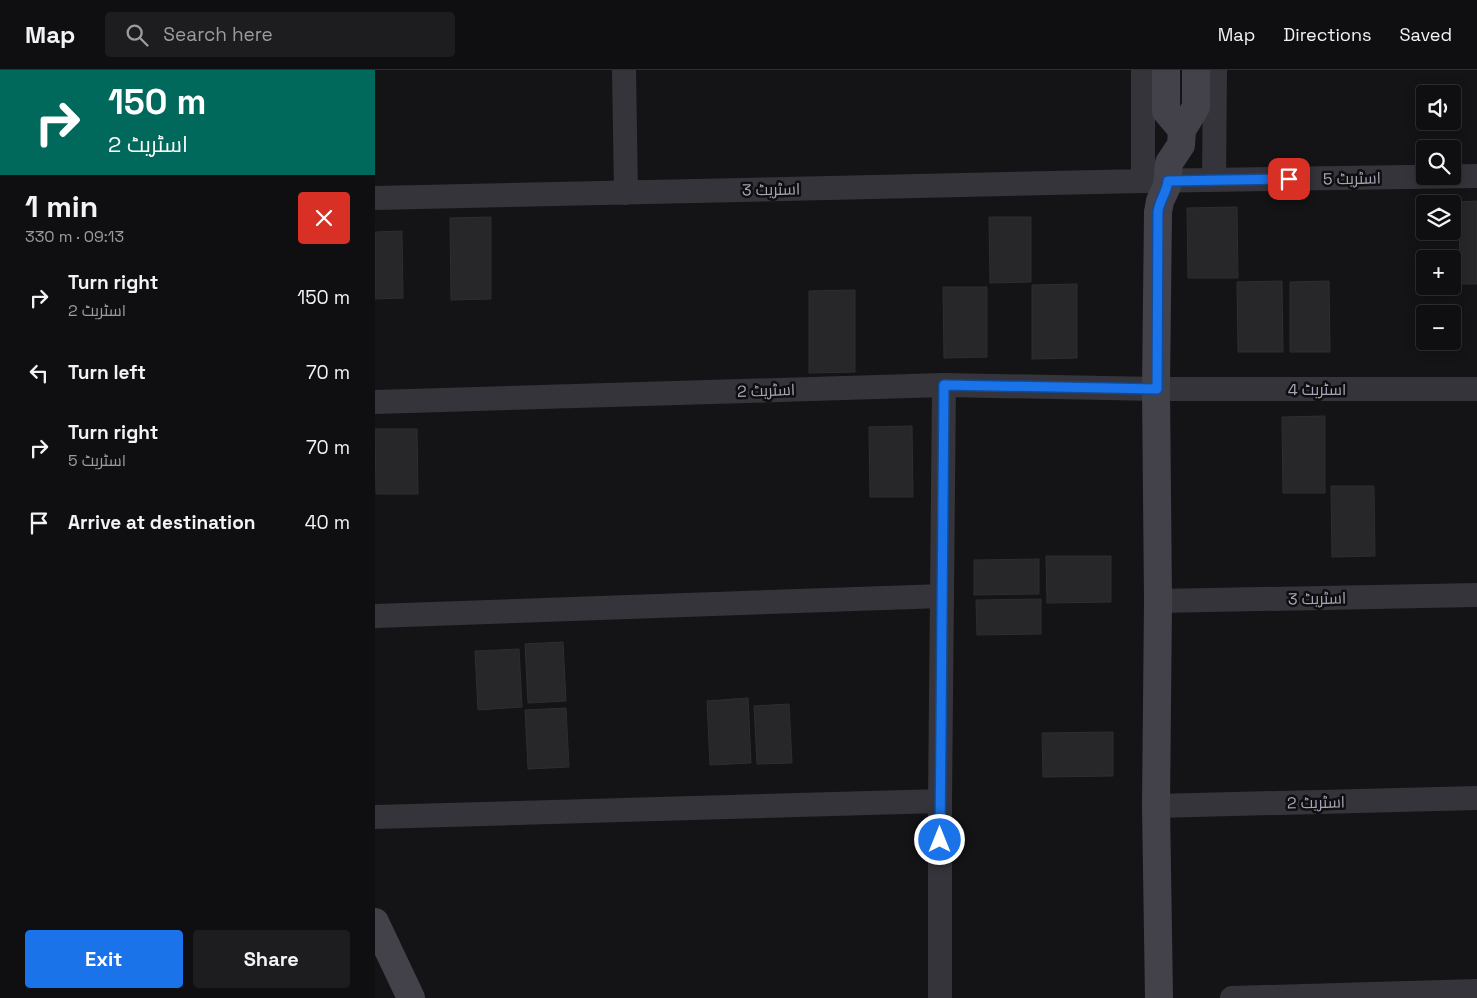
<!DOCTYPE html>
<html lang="en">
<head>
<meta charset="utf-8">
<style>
	body { margin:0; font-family:"Space Grotesk",Cairo,sans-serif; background:#1d1c1e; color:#f1f3f6; height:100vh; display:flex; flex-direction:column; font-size:19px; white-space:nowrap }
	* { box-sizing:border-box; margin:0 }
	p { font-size:16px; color:#9b9c9f }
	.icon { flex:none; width:28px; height:28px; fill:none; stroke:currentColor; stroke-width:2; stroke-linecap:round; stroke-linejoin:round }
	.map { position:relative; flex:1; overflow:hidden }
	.panel { display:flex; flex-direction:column; background:#0f0e10; width:375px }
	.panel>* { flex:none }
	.guide { background:#00695c; color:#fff; overflow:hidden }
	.buttons { position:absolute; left:1041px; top:15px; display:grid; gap:10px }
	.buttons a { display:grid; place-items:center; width:45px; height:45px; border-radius:5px; background:#0f0e10; box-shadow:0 2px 12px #0003,0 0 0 1px #2f2e30; font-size:25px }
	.pin { position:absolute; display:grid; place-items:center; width:42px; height:42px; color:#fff; margin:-21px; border-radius:10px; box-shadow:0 2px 8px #0006 }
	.me { position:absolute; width:55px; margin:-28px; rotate:0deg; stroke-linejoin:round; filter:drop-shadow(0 0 4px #0008) }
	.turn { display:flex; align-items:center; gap:18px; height:105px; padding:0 25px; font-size:22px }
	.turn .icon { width:65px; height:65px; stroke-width:2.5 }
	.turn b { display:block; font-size:35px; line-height:42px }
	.round { display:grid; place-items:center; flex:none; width:52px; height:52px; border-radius:5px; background:#1d1c1e }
	.overview { display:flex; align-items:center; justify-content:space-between; height:85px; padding:0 25px }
	h1 { font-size:30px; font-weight:700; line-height:38px }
	.action { display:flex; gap:10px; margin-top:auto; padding:10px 25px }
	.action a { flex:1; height:58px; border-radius:5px; background:#1a73e8; color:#fff; font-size:20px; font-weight:700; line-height:58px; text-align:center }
	.action a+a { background:#1d1c1e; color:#f1f3f6 }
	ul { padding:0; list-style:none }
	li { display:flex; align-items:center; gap:15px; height:75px; padding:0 25px }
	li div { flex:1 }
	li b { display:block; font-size:19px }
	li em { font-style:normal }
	header { display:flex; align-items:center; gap:30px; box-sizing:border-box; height:70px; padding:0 25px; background:#0f0e10; border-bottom:1px solid #2f2e30 }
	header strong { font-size:24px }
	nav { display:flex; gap:28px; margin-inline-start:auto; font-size:18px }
	.search { width:350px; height:45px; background:#1d1c1e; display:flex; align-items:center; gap:12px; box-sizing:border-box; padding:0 18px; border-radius:5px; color:#9b9c9f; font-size:19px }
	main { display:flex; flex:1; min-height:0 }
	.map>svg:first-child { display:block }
	.building { fill:#272629; stroke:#2e2d31 }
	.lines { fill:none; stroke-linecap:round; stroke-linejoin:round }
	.street { stroke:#35343a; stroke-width:24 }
	.secondary { stroke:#43424a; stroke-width:28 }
	.route-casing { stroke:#114b97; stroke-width:12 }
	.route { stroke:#1a73e8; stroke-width:9 }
	.labels { text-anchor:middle; stroke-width:5; stroke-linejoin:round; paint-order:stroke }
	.street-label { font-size:16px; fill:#a5a5b6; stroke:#0f0e10 }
</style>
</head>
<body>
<header>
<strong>Map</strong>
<div class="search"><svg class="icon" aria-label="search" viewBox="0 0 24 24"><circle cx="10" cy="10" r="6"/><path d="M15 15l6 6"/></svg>Search here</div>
<nav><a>Map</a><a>Directions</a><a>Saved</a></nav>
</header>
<main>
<section class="panel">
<div class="guide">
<div class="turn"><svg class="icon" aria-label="right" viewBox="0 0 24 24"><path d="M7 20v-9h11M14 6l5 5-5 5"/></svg><div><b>150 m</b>اسٹریٹ 2</div></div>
</div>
<div class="overview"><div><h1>1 min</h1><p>330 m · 09:13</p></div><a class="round" style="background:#d93025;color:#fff"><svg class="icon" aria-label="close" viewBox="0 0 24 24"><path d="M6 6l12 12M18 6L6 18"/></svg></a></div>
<ul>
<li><svg class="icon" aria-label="right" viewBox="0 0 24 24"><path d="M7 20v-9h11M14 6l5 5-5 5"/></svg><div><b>Turn right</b><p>اسٹریٹ 2</p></div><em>150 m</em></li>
<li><svg class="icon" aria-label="left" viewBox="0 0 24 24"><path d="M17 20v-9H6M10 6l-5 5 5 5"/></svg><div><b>Turn left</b></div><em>70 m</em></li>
<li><svg class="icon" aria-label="right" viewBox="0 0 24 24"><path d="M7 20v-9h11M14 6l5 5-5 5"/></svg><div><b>Turn right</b><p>اسٹریٹ 5</p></div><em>70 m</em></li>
<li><svg class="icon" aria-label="arrive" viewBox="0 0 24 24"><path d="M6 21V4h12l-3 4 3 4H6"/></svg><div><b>Arrive at destination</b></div><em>40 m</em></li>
</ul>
<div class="action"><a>Exit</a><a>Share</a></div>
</section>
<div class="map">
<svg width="1102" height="928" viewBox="0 0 1102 928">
	<rect width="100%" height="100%" fill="#141315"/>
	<path class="building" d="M1102,131V214H1085L1084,132Z
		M862,137L863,208H813L812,138Z
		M116,147V229L76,230L75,148Z
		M614,147H656V212L615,213Z
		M27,161L28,228L0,229V162Z
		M907,211L908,282H863L862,212Z
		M954,211L955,282H915V212Z
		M702,214V288L657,289V215Z
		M568,217H612V287L569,288Z
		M480,220V302L434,303V221Z
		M950,346V423H908L907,347Z
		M537,356L538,427H495L494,357Z
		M0,359H42L43,424H1Z
		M956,416H999L1000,486L957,487Z
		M671,486H736V532L672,533Z
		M664,489V524L599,525V490Z
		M666,529V564L602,565L601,530Z
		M188,572L191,631L153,633L150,574Z
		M144,579L147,637L103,640L100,581Z
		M373,628L376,693L335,695L332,631Z
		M414,634L417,693L382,694L379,636Z
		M191,638L194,697L153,699L150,640Z
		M738,662V706L668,707L667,663Z"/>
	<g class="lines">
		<path class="street" d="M249,0L251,123
			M839,110L840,0
			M768,111V0
			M0,128L768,111L1102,106
			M0,332L569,315L781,319H1102
			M783,531L1102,525
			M0,546L567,526
			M781,736L1102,728
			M0,747L565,731
			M565,928V731L569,315
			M857,928L1102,921"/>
		<path class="secondary" d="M791,0V41L807,60
			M0,852L36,928
			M784,928L781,736L783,531L781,319L783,142L785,131L792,116L794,93L806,75L807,60L821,37V0"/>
	</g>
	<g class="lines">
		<defs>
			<path id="route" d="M565,770L569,315L782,319L783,142C784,131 792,122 793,111L914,109"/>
		</defs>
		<use href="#route" class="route-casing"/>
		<use href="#route" class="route"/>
	</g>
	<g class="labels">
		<g class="street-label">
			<text transform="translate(977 108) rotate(-1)" y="6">اسٹریٹ 5</text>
			<text transform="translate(396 119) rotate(-1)" y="6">اسٹریٹ 3</text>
			<text x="942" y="325">اسٹریٹ 4</text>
			<text transform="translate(391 320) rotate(-2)" y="6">اسٹریٹ 2</text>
			<text transform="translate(942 528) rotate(-1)" y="6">اسٹریٹ 3</text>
			<text transform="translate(941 732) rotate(-1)" y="6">اسٹریٹ 2</text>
		</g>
	</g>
</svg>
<div class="buttons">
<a><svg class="icon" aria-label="sound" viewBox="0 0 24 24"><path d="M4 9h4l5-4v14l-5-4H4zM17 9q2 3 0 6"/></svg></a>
<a><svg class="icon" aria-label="search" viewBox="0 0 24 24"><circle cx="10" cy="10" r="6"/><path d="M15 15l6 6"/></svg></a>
<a><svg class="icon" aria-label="layers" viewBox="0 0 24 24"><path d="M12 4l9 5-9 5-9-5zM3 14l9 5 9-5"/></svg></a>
<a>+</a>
<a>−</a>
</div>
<div class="pin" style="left:914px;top:109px;background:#d93025"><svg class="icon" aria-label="arrive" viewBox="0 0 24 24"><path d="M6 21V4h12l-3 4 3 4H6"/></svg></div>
<svg class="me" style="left:565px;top:770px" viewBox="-20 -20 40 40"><circle r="17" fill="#1a73e8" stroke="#fff" stroke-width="3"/><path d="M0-11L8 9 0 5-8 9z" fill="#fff"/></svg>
</div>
</main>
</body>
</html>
